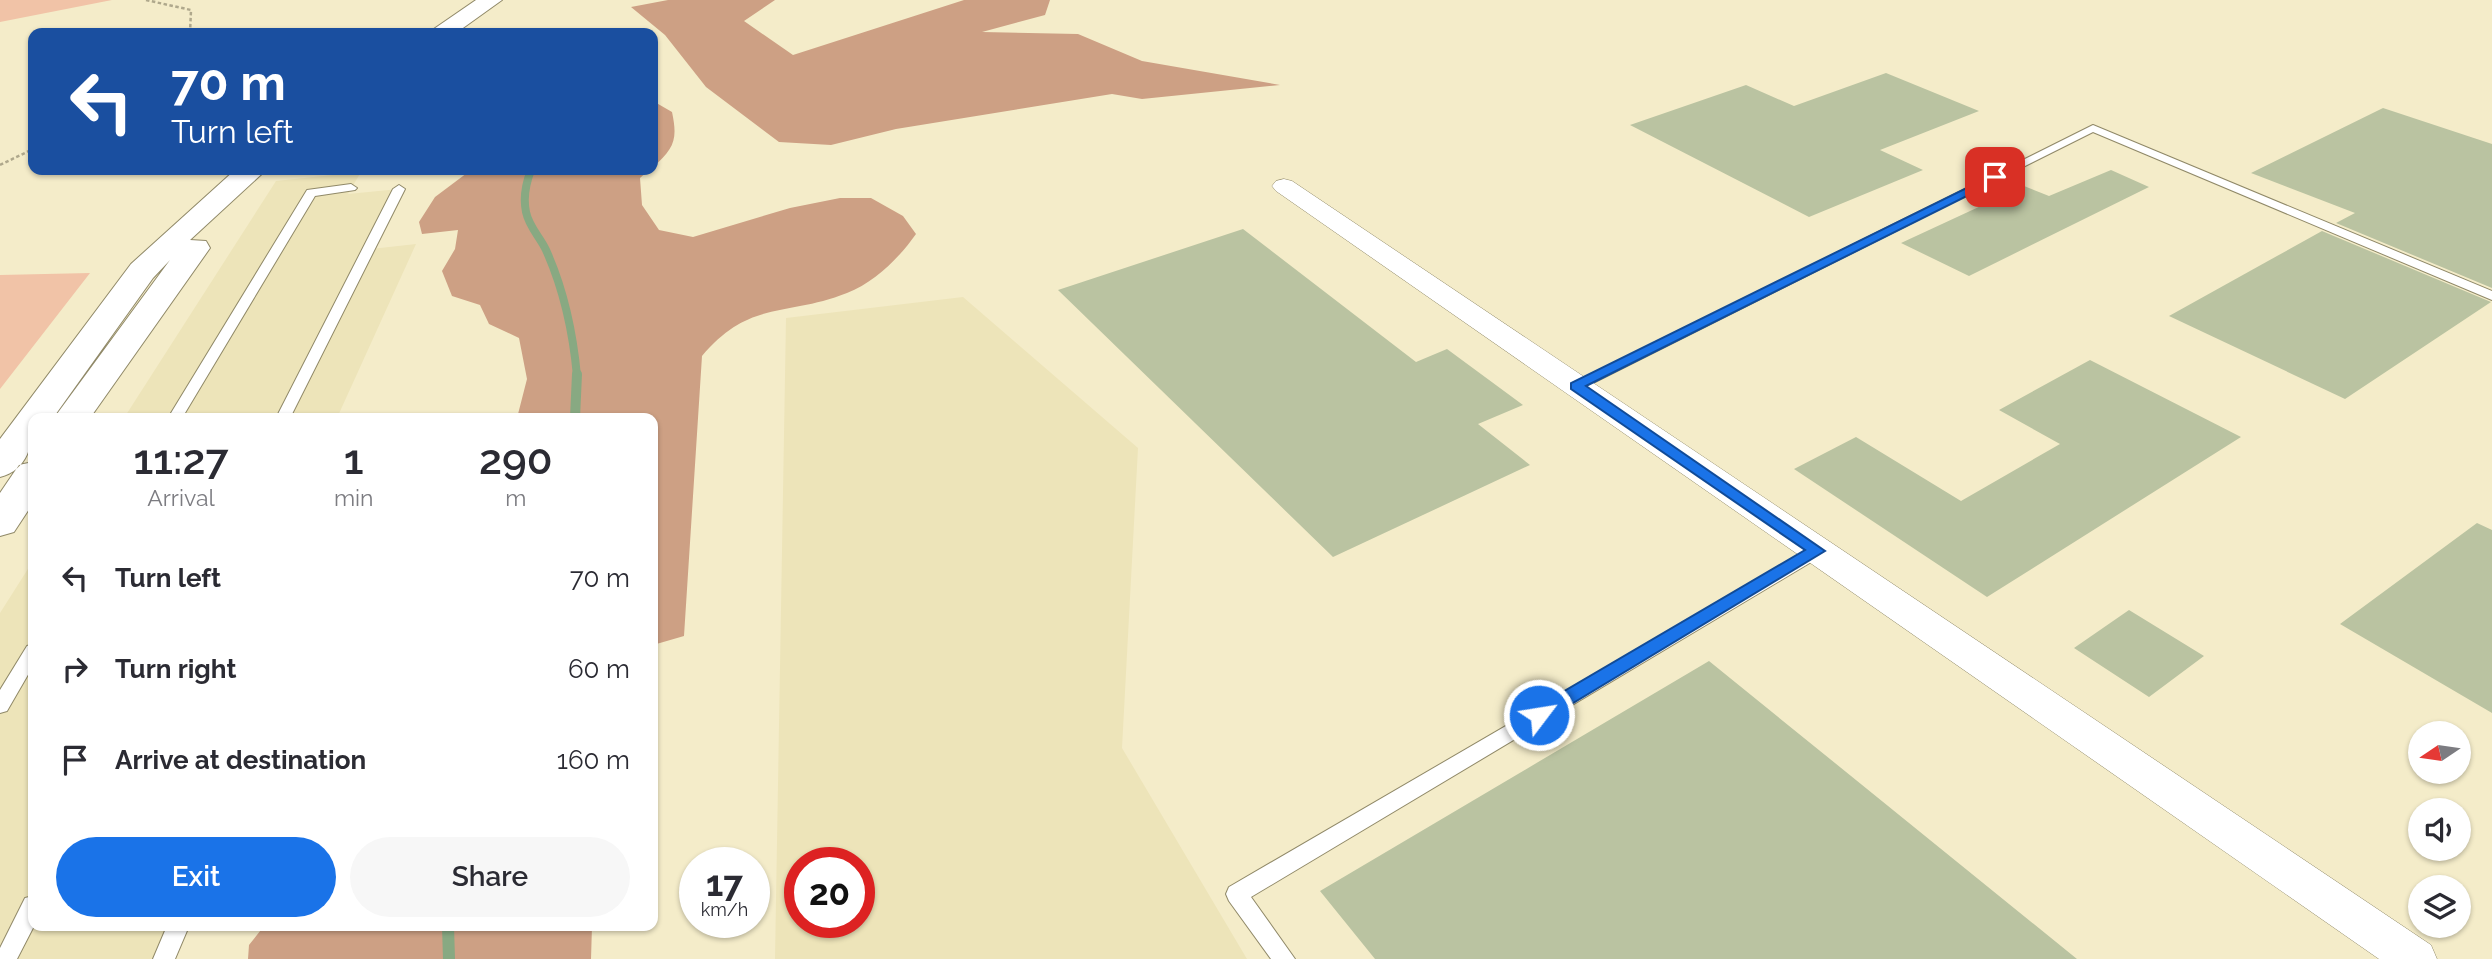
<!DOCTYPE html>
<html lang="en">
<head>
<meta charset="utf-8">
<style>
	body { margin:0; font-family:Raleway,sans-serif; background:#f7f7f7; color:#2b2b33; height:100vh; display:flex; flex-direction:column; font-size:26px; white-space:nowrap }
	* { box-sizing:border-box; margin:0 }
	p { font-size:23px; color:#7c7c81 }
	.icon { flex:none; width:38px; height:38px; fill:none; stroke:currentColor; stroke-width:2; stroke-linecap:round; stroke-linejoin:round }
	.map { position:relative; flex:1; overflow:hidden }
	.details { position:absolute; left:28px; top:413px; width:630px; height:518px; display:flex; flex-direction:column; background:#fff; border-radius:14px; box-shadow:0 2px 5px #0004 }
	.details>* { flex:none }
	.top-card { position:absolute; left:28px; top:28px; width:630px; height:147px; border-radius:14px; box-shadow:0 2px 5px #0004; background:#1a4fa0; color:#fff; overflow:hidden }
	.needle { width:46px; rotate:257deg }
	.fabs { position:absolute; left:2408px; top:721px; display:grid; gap:14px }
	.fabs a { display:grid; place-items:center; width:63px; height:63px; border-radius:50%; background:#fff; box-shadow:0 2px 5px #0004; font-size:35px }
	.speed { position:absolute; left:679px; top:847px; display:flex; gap:14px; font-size:35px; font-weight:700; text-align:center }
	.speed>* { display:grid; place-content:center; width:91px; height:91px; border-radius:50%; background:#fff; box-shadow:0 2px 5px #0004; line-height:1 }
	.speed small { font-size:18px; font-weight:400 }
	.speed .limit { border:10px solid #d22; background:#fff; color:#111 }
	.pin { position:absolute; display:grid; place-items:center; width:60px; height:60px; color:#fff; margin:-30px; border-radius:14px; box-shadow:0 4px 10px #0006 }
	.me { position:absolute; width:77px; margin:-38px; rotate:59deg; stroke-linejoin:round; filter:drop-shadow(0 0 5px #0008) }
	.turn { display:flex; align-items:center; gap:24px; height:147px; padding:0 28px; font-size:32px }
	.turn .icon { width:91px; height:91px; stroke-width:2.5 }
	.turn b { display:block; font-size:49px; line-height:60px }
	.eta { display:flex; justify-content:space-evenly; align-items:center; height:119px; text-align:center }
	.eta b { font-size:42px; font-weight:600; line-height:49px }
	.cta { display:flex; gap:14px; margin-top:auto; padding:14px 28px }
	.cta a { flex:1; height:80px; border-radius:42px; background:#1a73e8; color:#fff; font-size:28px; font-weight:600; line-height:80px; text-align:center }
	.cta a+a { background:#f7f7f7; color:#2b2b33 }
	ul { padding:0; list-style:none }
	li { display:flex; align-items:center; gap:21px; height:91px; padding:0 28px }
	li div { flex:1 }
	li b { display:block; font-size:26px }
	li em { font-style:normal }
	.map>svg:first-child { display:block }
	.built { fill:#ede4b9; fill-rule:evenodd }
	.green { fill:#f1c3a7 }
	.forest { fill:#cda084 }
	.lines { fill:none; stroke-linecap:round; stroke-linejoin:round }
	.stream-far2 { stroke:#88a982; stroke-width:8 }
	.stream-far1 { stroke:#88a982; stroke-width:10 }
	.stream { stroke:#88a982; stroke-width:12 }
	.building { fill:#bac3a1 }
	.lane-casing { stroke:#908968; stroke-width:2 }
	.street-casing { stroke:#908968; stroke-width:1 }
	.primary-casing { stroke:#908968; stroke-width:2 }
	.path { stroke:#afa88c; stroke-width:2.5; stroke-dasharray:3.5 2.5; stroke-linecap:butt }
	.lane { fill:#fff; fill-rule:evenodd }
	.street { fill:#fff; fill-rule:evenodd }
	.primary { fill:#fff; fill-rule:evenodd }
	.route { fill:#1a73e8; stroke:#114b97; stroke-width:2 }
</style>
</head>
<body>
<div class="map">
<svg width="2492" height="959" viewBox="0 0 2492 959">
	<rect width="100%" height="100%" fill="#f4ecc9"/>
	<path class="built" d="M361,172L348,194L399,189L371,249L416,244L337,418H124L276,181Z
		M963,297L1138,448L1122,748L1247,959H775L786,318ZM800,863H859V922H800Z
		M33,561V926H178L164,959H0V613Z"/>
	<path class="green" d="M0,0H112L0,22Z
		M90,273L0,389V275Z"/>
	<path class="forest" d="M668,0H775L744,21L793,55L964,0H1050L1045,15L982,32L1078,34L1142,61L1280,85L1142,99L1112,94L896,129L831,145L779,142L706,87L665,35L631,7Z
		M653,101L672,112C678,140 674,148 653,167Z
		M471,170H649L640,178L642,205L659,230L693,237L790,208L840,198H871L903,216L916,234C899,258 875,282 847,293C787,317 750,299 702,356L684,636L653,645V418H517L527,379L519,338L489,324L480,305L452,296L442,271L455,249L458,230L422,234L419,222L435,197Z
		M264,926H592L591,959H248L249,945Z"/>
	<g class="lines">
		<path class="stream-far2" d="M531,170C526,183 523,198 526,212C529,227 540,237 546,250C564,290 573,332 577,376"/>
		<path class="stream-far1" d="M575,418L577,374"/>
		<path class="stream" d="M448,926L449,959"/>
	</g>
	<path class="building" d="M1886,73L1979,111L1880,150L1923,170L1809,217L1630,125L1746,85L1794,106Z
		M2383,108L2492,144V288L2336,223L2355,213L2251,173Z
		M2111,170L2149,187L1969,276L1901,243L2024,186L2049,196Z
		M1243,229L1416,362L1447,349L1523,405L1478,424L1530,465L1333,557L1058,290Z
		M2322,231L2491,302L2345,399L2169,316Z
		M2090,360L2241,437L1987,597L1794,469L1856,437L1961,501L2060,444L1999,410Z
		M2477,523L2492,530V713L2340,624Z
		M2129,610L2204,656L2149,697L2074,648Z
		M1709,661L2077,959H1375L1320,891Z"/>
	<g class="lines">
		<defs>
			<path id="lane" d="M2093,125L2492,291V300L2093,132L1581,389H1571L1569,386Z
				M351,184L357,188L355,190L315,196L182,418H168L307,190Z
				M399,185L405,189L290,418H276L393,189Z
				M1817,545L1825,551L1823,555L1251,897L1295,959H1271L1229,901L1226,894L1229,887Z
				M33,644V666L7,711L0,713V690L27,646Z
				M33,896L34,926L17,959H0V948L25,898Z
				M167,926H189L175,959H153Z"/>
			<path id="street" d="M1284,179L1292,181L2431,945L2437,959H2379L1276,191L1272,186L1276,181Z"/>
			<path id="primary" d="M476,0H502L456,33H428Z
				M235,170H266L190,240L206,241L210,248L90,418H54L170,260L153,278L53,418H33C33,444 28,470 0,477V439L131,264Z
				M33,462V503L14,532L0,536V493L19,465Z"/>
		</defs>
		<use href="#lane" class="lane-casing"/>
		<use href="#street" class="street-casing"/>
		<use href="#primary" class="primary-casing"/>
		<path class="path" d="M146,0L191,10L190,33
			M0,165L33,149"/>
		<use href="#lane" class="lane"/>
		<use href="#street" class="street"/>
		<use href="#primary" class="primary"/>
	</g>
	<path class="route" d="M1995,174L2001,177L1999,180L1586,386L1825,551L1545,720H1532L1529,715L1532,710L1805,550L1571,389V383Z"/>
</svg>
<div class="fabs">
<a><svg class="needle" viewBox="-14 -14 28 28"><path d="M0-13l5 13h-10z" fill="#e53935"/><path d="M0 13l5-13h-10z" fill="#7c7c81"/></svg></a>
<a><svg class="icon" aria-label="sound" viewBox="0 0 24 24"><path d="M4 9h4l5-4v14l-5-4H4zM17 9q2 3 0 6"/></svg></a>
<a><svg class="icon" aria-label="layers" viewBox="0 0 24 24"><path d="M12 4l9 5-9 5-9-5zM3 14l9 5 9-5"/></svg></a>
</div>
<div class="speed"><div>17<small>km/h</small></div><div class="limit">20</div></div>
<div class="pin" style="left:1995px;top:177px;background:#d93025"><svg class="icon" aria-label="arrive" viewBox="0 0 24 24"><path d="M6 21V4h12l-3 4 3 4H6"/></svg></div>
<svg class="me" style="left:1539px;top:715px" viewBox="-20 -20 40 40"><circle r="17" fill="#1a73e8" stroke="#fff" stroke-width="3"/><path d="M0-11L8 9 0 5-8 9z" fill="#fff"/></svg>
<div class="top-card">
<div class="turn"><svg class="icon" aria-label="left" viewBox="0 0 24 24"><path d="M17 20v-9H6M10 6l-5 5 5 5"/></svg><div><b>70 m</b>Turn left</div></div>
</div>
<section class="details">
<div class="eta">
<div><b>11:27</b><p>Arrival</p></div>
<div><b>1</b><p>min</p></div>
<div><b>290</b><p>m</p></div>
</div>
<ul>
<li><svg class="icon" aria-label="left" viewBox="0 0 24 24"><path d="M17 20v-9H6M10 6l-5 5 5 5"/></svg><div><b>Turn left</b></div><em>70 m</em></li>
<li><svg class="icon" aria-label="right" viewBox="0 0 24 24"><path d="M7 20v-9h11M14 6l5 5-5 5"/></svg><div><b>Turn right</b></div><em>60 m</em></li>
<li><svg class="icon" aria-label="arrive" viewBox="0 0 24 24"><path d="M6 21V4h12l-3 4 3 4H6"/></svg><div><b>Arrive at destination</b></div><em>160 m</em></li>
</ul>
<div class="cta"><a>Exit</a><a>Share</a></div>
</section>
</div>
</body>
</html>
